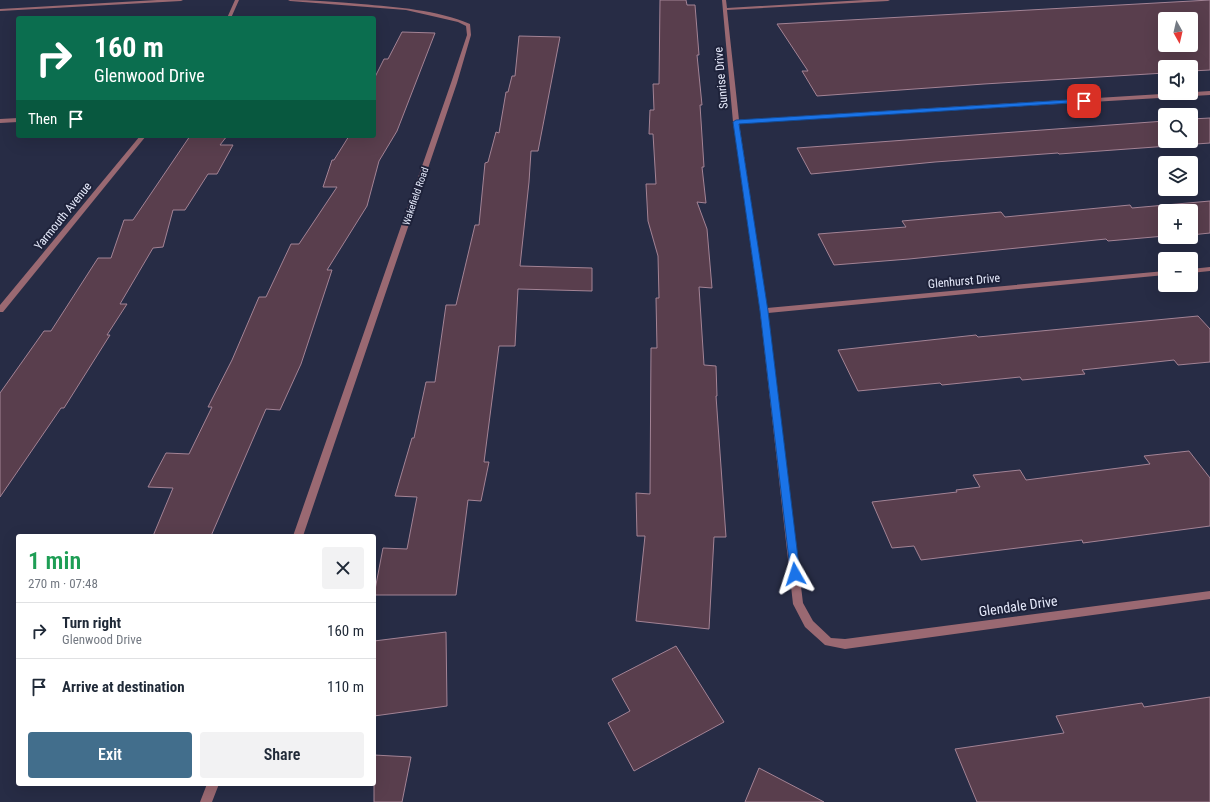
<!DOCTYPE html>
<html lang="en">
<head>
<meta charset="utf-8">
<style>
	body { margin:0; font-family:"Roboto Condensed",sans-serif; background:#f2f2f3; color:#1f2937; height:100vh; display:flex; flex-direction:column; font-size:15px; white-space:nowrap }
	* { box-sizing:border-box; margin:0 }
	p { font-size:13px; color:#747a83 }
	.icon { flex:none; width:22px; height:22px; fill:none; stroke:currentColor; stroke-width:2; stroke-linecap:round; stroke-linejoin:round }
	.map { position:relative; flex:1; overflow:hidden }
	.panel { position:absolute; left:16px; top:534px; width:360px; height:252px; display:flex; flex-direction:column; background:#fff; border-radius:4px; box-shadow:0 4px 16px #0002 }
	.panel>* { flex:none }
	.hud { position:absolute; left:16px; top:16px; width:360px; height:122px; border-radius:4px; box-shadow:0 4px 16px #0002; background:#0b6e4f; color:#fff; overflow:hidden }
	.needle { width:26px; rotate:172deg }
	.tools { position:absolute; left:1158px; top:12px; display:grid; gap:8px }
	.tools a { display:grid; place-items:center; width:40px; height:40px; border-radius:4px; background:#fff; box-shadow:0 4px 16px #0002; font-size:20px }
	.pin { position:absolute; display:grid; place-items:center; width:34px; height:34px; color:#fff; margin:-17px; border-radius:8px; box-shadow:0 2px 6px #0006 }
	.me { position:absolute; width:44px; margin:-22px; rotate:354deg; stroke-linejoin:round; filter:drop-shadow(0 0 3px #0008) }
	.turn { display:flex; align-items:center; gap:14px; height:84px; padding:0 12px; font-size:18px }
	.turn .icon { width:52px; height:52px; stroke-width:2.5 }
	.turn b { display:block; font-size:28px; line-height:34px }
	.then { display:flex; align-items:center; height:38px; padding:0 12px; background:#0003; gap:8px; font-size:15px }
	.round { display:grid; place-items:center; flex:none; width:42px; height:42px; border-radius:4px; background:#f2f2f3 }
	.headline { display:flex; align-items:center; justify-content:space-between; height:68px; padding:0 12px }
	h1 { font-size:24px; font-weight:600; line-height:30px; color:#1e9e55 }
	.cta { display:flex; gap:8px; margin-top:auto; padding:8px 12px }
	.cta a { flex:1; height:46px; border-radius:4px; background:#426e8c; color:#fff; font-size:16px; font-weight:600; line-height:46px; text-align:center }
	.cta a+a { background:#f2f2f3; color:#1f2937 }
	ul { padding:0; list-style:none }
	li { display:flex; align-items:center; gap:12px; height:56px; padding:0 12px; border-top:1px solid #e0e1e3 }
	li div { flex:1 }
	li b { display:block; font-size:15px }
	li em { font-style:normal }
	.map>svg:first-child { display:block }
	.building { fill:#593e4d; stroke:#a38395; fill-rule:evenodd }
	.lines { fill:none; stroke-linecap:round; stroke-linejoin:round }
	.street { fill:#9a6972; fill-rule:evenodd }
	.route { fill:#1a73e8; stroke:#114b97 }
	.labels { text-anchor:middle; stroke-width:4; stroke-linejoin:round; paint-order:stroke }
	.far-street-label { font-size:10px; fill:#e5e9fa; stroke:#1e223a }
	.street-label { font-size:12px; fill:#e5e9fa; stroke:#1e223a }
	.near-street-label { font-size:14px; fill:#e5e9fa; stroke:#1e223a }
</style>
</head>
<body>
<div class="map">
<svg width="1210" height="802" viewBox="0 0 1210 802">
	<rect width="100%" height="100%" fill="#272c45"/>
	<path class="building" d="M660,0H686L687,5H695L699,55H697L702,105H700L704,167H702L706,203L697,202L707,229L712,288L699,287L704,365L716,366L717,396H716L726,537H714L709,629L636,621L645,536H637L636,493L650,494L651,348H657L656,298H659L658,256L648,221L646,184H656L653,134H649L650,110H654L653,84H659Z
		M1210,0V70L1191,71V67H1165V73L984,84L817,96L802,71H808L777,24ZM1165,19H1191V45H1165Z
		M402,32L435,33L397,131L379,161L367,206L327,270H332L301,364L280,410L266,409L211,536H153L173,488L148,487L166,453L189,454L212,407H208L232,360L259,297H266L291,244H299L337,187H323L332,160H334L349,136H374V79L384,59H388Z
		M519,36L560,37L538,151H531L529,182L520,266L592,268V291L518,289L515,346H499L484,462H489L481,501L468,500L456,595H374L383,548L407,549L417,497L395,496L412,438H414L426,382H435L446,305H456L475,225H479L485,163L488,162L496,132L499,133L506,92H508L512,76H515Z
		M1210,118V143L1059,154L1058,153L935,162L811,174L797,148L1165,121V141H1191V119Z
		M190,136H227L220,145H233L217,174H208L185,210H173L163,247L153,248L120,304H127L107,335H110L64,408H61L0,497V393L44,331H51L98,258H111L124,220H133Z
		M1210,201V233L1191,235V211H1165V236L1108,241L1106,239L909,259L834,265L818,234L906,227L902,221L1001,212L1005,217L1130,205L1132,208Z
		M1198,316L1210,329V362L1178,365L1174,360L1082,370L1085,374L1022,380L1020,377L942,385L940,383L858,391L838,350L976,335L978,337Z
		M1189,451L1210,478V526L1083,543L1082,540L921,560L914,546L892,548L872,502L957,492L956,490L980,487L973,475L1020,470L1026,480L1150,464L1144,456Z
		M446,632L447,706L374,716V641Z
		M676,646L724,722L634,771L608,723L630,711L612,679Z
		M1210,697V802H977L955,749L1064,733L1056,716L1142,703L1144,707Z
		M374,755L411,757L402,802H374Z
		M759,768L824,802H745Z"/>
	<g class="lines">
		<path class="street" d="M157,0H183L181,1L0,11V9Z
			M235,0H239L231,18H227Z
			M288,0C312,0 337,2 361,4C396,7 438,10 470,24L471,35L457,83L303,536H293L451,83L467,35L466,26L458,22L406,10L290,1Z
			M722,0H726L727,8L864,0H890L888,1L727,10L739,120L1210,91V95L739,123L767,308L1165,271V275L768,313L803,603L813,621L831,638L845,639L1210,591V599L845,649L825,645L805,627L793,604L760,311L733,122Z
			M18,118V122L0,123V119Z
			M140,136H146L3,312H0V305Z
			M1210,267V271L1191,273V269Z
			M207,784H219L212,802H200Z"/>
	</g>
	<path class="route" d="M1084,99L1086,100V102L739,124L768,311L800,574L798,577L795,578L791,577L760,311L733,122L736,120Z"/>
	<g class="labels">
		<g class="far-street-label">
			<text transform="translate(415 196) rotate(-71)" y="4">Wakefield Road</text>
		</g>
		<g class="street-label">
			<text transform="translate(721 78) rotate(-95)" y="4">Sunrise Drive</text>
			<text transform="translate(63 216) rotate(-51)" y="4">Yarmouth Avenue</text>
			<text transform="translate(964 281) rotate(-5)" y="4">Glenhurst Drive</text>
		</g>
		<g class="near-street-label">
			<text transform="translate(1018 606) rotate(-8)" y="5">Glendale Drive</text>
		</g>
	</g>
</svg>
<div class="tools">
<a><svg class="needle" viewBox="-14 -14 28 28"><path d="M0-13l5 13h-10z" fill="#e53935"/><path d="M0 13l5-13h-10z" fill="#747a83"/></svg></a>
<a><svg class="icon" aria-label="sound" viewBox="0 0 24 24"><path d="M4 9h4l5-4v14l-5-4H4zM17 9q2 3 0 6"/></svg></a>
<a><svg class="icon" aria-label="search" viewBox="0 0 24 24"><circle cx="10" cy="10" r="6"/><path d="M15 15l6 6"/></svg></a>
<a><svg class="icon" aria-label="layers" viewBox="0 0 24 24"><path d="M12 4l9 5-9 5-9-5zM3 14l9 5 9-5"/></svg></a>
<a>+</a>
<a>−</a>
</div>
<div class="pin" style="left:1084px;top:101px;background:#d93025"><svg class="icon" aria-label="arrive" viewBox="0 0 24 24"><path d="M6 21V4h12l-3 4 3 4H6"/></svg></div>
<svg class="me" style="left:795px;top:574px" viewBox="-20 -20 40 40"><path d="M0-17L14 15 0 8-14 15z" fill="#1a73e8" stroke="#fff" stroke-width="4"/></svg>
<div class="hud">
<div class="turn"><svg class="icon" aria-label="right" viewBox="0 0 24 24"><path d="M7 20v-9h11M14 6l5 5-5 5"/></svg><div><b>160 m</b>Glenwood Drive</div></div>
<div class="then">Then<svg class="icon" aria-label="arrive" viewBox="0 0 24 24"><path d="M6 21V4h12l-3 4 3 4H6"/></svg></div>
</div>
<section class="panel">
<div class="headline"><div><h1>1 min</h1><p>270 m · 07:48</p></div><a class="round"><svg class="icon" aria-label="close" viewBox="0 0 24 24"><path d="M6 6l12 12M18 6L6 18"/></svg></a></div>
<ul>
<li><svg class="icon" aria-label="right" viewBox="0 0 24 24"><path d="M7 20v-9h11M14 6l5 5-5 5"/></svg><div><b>Turn right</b><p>Glenwood Drive</p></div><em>160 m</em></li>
<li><svg class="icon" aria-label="arrive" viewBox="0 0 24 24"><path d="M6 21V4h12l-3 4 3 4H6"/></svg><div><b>Arrive at destination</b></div><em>110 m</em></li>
</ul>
<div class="cta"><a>Exit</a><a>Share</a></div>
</section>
</div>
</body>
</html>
